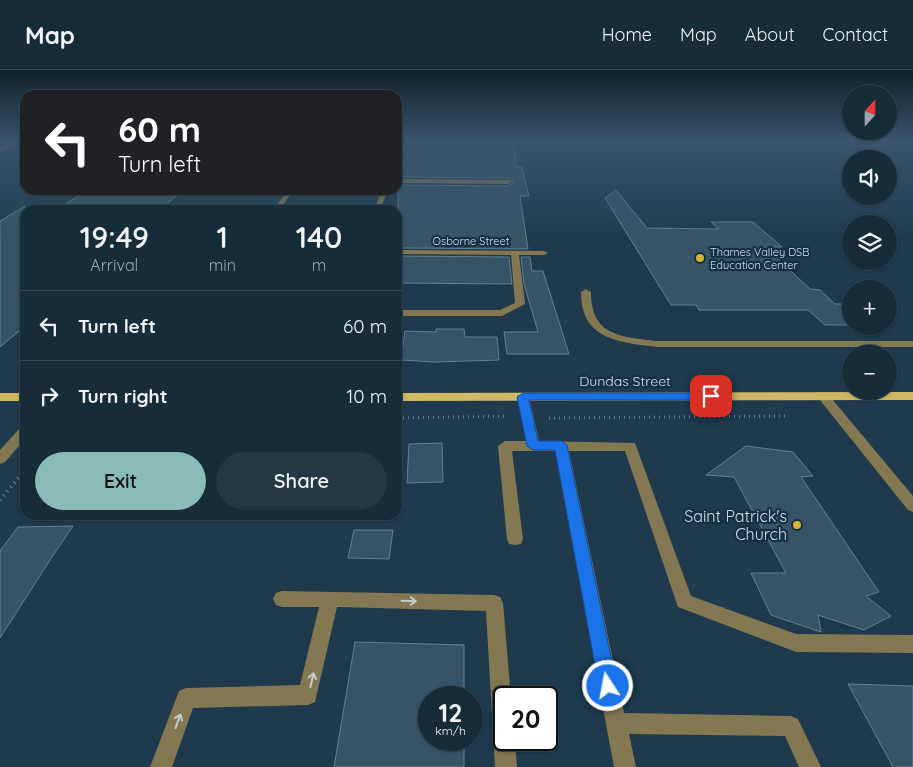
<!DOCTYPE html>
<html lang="en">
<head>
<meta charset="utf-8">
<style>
	body { margin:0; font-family:Quicksand,sans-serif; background:#233844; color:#f1f3f6; height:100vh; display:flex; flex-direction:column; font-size:19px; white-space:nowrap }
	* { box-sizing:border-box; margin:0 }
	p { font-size:16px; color:#9ea7ae }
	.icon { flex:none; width:28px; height:28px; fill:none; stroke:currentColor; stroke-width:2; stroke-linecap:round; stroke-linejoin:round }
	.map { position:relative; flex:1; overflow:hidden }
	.side { position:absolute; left:20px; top:135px; width:382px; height:315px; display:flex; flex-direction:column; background:#162c39; border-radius:15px; box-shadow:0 1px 4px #0004,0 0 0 1px #354853 }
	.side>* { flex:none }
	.top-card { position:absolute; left:20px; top:20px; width:382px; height:105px; border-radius:15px; box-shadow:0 1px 4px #0004,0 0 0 1px #354853; background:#202124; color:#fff; overflow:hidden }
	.needle { width:32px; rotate:21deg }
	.buttons { position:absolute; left:842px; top:15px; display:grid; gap:10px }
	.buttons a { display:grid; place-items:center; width:55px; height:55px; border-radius:50%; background:#162c39; box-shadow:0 1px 4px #0004,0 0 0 1px #354853; font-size:25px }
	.speed { position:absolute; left:418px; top:616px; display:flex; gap:10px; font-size:25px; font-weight:700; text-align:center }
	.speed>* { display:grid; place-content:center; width:65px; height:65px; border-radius:50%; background:#162c39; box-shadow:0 1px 4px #0004,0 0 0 1px #354853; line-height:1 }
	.speed small { font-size:12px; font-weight:400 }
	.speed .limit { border:2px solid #111; border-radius:8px; background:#fff; color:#111 }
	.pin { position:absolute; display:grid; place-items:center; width:42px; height:42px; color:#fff; margin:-21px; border-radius:10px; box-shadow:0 2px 8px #0006 }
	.me { position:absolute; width:55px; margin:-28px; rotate:349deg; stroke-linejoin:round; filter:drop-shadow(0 0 4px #0008) }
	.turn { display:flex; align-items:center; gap:18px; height:105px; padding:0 15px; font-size:22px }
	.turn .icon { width:65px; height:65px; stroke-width:2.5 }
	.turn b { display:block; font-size:35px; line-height:42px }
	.eta { display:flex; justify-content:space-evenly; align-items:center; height:85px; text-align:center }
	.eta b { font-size:30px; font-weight:600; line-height:35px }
	.action { display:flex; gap:10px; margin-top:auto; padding:10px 15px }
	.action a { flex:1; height:58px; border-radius:30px; background:#8bbbb9; color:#111; font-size:20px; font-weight:600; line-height:58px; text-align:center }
	.action a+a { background:#233844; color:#f1f3f6 }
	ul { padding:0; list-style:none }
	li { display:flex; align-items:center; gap:15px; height:70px; padding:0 15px; border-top:1px solid #354853 }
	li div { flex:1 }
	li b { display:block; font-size:19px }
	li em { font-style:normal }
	header { display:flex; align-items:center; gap:30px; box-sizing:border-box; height:70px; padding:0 25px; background:#162c39; border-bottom:1px solid #354853 }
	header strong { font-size:24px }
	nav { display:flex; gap:28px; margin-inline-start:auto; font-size:18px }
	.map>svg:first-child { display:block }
	.building { fill:#375467; stroke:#628095 }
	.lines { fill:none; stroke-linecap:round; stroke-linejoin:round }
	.path-far1 { stroke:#667d8c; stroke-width:3; stroke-dasharray:1 4; stroke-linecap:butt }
	.path { stroke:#667d8c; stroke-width:4; stroke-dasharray:1 4.5; stroke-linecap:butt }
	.minor { fill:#847852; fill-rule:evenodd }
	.major { fill:#d0b765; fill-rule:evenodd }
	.oneway { stroke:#c2cccd }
	.route { fill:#1a73e8; stroke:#114b97 }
	.poi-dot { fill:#d8b434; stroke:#143042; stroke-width:2 }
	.labels { text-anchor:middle; stroke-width:4.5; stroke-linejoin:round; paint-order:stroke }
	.far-street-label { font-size:11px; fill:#d1e1ec; stroke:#143042 }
	.far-poi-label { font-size:11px; fill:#d1e1ec; stroke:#143042; text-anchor:start }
	.street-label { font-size:14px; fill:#d1e1ec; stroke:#143042 }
	.near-poi-label { font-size:16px; fill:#d1e1ec; stroke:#143042; text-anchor:end }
</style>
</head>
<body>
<header>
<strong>Map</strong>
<nav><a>Home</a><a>Map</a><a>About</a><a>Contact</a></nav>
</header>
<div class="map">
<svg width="913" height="697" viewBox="0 0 913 697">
	<rect width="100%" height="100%" fill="#1e3a4c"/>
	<path class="building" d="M405,73L515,74L516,97H522L529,126H520L528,179L398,178V115L508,116L513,113L508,108L398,107V94Z
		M88,120H183L160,140H56Z
		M616,120L647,158L719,159L711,152H753L782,177H765L810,219L820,220L835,234H851V255H825L808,240H699L696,235H671L605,128Z
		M25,136V256L0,277V151Z
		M398,186L509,187L512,214L398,213Z
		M521,187H530L532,201H543L569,284H507L504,262H538L524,214Z
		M436,259H464L465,267H497L499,290L435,292L401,290L405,261L436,262Z
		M442,373L443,412L407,413L409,374Z
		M746,376L793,382L813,406L801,407L879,522L866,526L891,546L864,560L818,545L821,562L771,545L751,503H786L734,407L706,405Z
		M73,456L52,487L0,568V481L18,457Z
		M354,460H393L389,489L348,488Z
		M355,572L464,575V628H429V670H464V697H334Z
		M848,614L913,616V697H893Z"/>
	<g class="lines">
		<path class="path-far1" d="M398,348L508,346
			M549,348L787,346"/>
		<path class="path" d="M0,430L25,400"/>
		<path class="minor" d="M17,71H23L0,82V78Z
			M398,109L508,110L511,112L508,114L398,113Z
			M288,120H294L279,140H273Z
			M382,120H388L380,140H374Z
			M398,180L544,181L548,183L544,185H519L525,234L502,246H398V240H500L515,233L511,185L398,184Z
			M586,219L591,222C591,266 621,267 657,271H913V277H657C619,272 581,270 581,222Z
			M823,322L827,323L913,426V442L908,440L819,329L817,326L819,323Z
			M523,323L529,327L539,371L635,373L691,526L796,564L913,565V583L796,582L678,537L625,381H569L624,643L791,646L798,649L821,697H799L785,666L629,664L636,697H614L555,381H512L523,469L521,474L515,475L509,474L507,469L498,376L505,371H526L517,327Z
			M25,357V369L5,392L0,394V380L20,358Z
			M282,521L494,525L500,527L503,533L511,628H504V670H515L517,697H495L486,541L337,537L315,632L308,635L193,638L172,697H150L179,621L186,618L300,615L319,537H282L276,535L273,529L276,523Z"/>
		<path class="major" d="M913,322V330L398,331V323Z
			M0,323H25V331H0Z"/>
	</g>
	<defs><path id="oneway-shaft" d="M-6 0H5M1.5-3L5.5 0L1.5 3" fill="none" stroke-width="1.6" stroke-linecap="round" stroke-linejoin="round" transform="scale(1.25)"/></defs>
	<g class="oneway">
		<use href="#oneway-shaft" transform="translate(409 531) rotate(2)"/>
		<use href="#oneway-shaft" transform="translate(312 610) rotate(-77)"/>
		<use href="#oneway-shaft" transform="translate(178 651) rotate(-70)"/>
	</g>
	<linearGradient id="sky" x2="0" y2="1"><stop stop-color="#10202a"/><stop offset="0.42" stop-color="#3b556c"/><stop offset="1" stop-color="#3b556c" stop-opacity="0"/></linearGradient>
	<rect width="913" height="169" fill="url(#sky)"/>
	<path class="route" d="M523,323H711L716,326L711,330H529L538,371H561L567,375L617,616L614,622L608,624L602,622L599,616L555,380H533L527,376L517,327Z"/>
	<g class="poi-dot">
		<circle cx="700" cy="188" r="5"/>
		<circle cx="797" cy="455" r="5"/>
	</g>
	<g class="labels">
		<g class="far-street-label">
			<text x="471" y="175">Osborne Street</text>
		</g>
		<g class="far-poi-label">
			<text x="710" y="186">Thames Valley DSB<tspan x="710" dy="13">Education Center</tspan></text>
		</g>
		<g class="street-label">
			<text x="625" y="316">Dundas Street</text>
		</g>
		<g class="near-poi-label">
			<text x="787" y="452">Saint Patrick's<tspan x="787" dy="18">Church</tspan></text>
		</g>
	</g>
</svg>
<div class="buttons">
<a><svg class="needle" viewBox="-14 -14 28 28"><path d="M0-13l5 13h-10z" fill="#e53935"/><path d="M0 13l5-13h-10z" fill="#9ea7ae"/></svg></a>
<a><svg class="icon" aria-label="sound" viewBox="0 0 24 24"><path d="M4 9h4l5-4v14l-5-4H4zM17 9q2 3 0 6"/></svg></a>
<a><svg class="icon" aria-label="layers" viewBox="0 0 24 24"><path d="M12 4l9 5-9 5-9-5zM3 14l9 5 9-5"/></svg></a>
<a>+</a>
<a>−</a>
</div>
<div class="speed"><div>12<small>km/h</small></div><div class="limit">20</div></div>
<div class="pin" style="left:711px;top:326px;background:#d93025"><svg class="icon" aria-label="arrive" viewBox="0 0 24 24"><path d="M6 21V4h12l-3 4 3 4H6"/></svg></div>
<svg class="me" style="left:608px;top:616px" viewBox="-20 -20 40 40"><circle r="17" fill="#1a73e8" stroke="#fff" stroke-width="3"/><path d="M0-11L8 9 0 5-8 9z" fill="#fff"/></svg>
<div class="top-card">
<div class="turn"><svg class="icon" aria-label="left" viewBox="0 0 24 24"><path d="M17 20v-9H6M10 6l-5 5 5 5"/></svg><div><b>60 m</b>Turn left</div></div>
</div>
<section class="side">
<div class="eta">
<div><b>19:49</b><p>Arrival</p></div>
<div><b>1</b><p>min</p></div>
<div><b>140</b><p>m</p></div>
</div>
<ul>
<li><svg class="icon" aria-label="left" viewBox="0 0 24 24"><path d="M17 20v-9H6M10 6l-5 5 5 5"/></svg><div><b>Turn left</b></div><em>60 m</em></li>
<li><svg class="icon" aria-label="right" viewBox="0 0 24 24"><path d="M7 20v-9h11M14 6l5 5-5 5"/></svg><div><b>Turn right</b></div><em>10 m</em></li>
</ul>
<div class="action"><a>Exit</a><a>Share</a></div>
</section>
</div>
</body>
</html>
